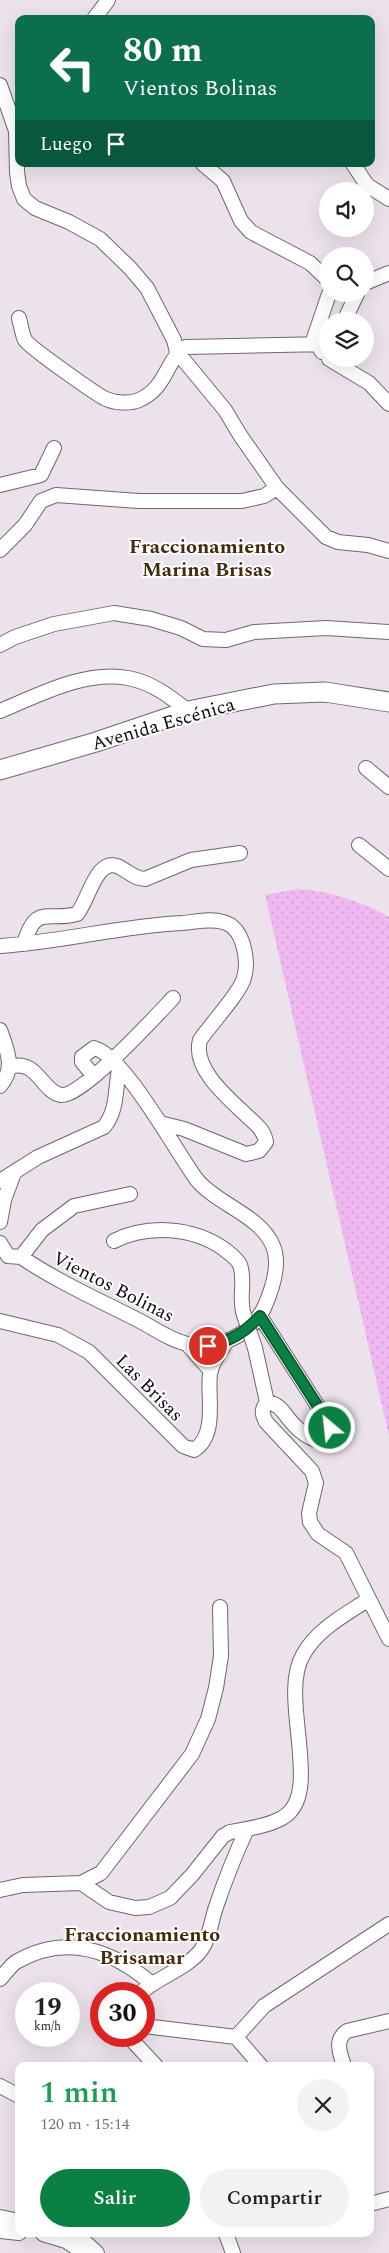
<!DOCTYPE html>
<html lang="es">
<head>
<meta charset="utf-8">
<style>
	body { margin:0; font-family:Spectral,serif; background:#f2f2f2; color:#222; height:100vh; display:flex; flex-direction:column; font-size:19px; white-space:nowrap }
	* { box-sizing:border-box; margin:0 }
	p { font-size:16px; color:#767676 }
	.icon { flex:none; width:28px; height:28px; fill:none; stroke:currentColor; stroke-width:2; stroke-linecap:round; stroke-linejoin:round }
	.map { position:relative; flex:1; overflow:hidden }
	.drawer { position:absolute; left:15px; top:2062px; width:359px; height:175px; display:flex; flex-direction:column; background:#fff; border-radius:10px; box-shadow:0 5px 20px #0002 }
	.drawer>* { flex:none }
	.top-card { position:absolute; left:15px; top:15px; width:360px; height:152px; border-radius:10px; box-shadow:0 5px 20px #0002; background:#0b6e4f; color:#fff; overflow:hidden }
	.fabs { position:absolute; left:319px; top:182px; display:grid; gap:10px }
	.fabs a { display:grid; place-items:center; width:55px; height:55px; border-radius:50%; background:#fff; box-shadow:0 5px 20px #0002; font-size:25px }
	.speed { position:absolute; left:15px; top:1982px; display:flex; gap:10px; font-size:25px; font-weight:700; text-align:center }
	.speed>* { display:grid; place-content:center; width:65px; height:65px; border-radius:50%; background:#fff; box-shadow:0 5px 20px #0002; line-height:1 }
	.speed small { font-size:12px; font-weight:400 }
	.speed .limit { border:8px solid #d22; background:#fff; color:#111 }
	.pin { position:absolute; display:grid; place-items:center; width:42px; height:42px; color:#fff; margin:-21px; border:2px solid #fff; border-radius:50%; box-shadow:0 1px 5px #0007 }
	.me { position:absolute; width:55px; margin:-28px; rotate:332deg; stroke-linejoin:round; filter:drop-shadow(0 0 4px #0008) }
	.turn { display:flex; align-items:center; gap:18px; height:105px; padding:0 25px; font-size:22px }
	.turn .icon { width:65px; height:65px; stroke-width:2.5 }
	.turn b { display:block; font-size:35px; line-height:42px }
	.then { display:flex; align-items:center; height:48px; padding:0 25px; background:#0003; gap:10px; font-size:19px }
	.round { display:grid; place-items:center; flex:none; width:52px; height:52px; border-radius:26px; background:#f2f2f2 }
	.headline { display:flex; align-items:center; justify-content:space-between; height:85px; padding:0 25px }
	h1 { font-size:30px; font-weight:600; line-height:38px; color:#1e9e55 }
	.cta { display:flex; gap:10px; margin-top:auto; padding:10px 25px }
	.cta a { flex:1; height:58px; border-radius:30px; background:#0b8043; color:#fff; font-size:20px; font-weight:600; line-height:58px; text-align:center }
	.cta a+a { background:#f2f2f2; color:#222 }
	.map>svg:first-child { display:block }
	.garden { fill:url(#garden-dots) }
	.lines { fill:none; stroke-linecap:round; stroke-linejoin:round }
	.minor-casing { stroke:#6f666f; stroke-width:16 }
	.major-casing { stroke:#6f666f; stroke-width:21 }
	.minor { stroke:#fff; stroke-width:14 }
	.major { stroke:#fff; stroke-width:19 }
	.minor-bridge-casing { stroke:#6f666f; stroke-width:16; stroke-linecap:butt }
	.minor-bridge { stroke:#fff; stroke-width:14 }
	.route-casing { stroke:#07532c; stroke-width:12 }
	.route { stroke:#0b8043; stroke-width:9 }
	.labels { text-anchor:middle; stroke-width:4; stroke-linejoin:round; paint-order:stroke }
	.street-label { font-size:19px; fill:#0d0a0d; stroke:#fff }
	.neighbourhood-label { font-size:20px; font-weight:bold; fill:#44290a; stroke:#fff }
</style>
</head>
<body>
<div class="map">
<svg width="389" height="2253" viewBox="0 0 389 2253">
	<defs>
		<pattern id="garden-dots" width="8" height="8" patternUnits="userSpaceOnUse" patternTransform="scale(1.25)"><rect width="8" height="8" fill="#efb8f1"/><path d="M2 2h.1M6 6h.1" fill="none" stroke="#cc9dcd" stroke-width="1.8" stroke-linecap="round"/></pattern>
	</defs>
	<rect width="100%" height="100%" fill="#ece2ec"/>
	<path class="garden" d="M298,889C331,892 359,900 389,917V1436L265,895Z"/>
	<g class="lines">
		<defs>
			<path id="minor" d="M94,19L108,0
				M0,85L16,131L17,172L19,186L24,199L35,208L69,222L100,239L130,268L147,288L174,340L177,352L225,410L240,435L277,488L326,537L338,542L368,545L389,551
				M203,164L223,181L241,221L251,232L310,263L328,280
				M353,164L367,185L389,199
				M365,283L389,273
				M19,318C21,325 22,334 25,340C29,347 97,395 106,399C115,403 130,404 139,400C168,387 165,360 186,347L328,344
				M344,321L357,294
				M322,352L314,338L329,294
				M329,359L369,383L389,404
				M0,485L41,475L54,448
				M0,550L25,525L41,501L56,495L139,501H242L264,496L277,488
				M0,645L15,637L54,624L114,613L151,619L181,628L203,639L226,640L254,632L326,628L389,632
				M0,711C39,695 85,670 128,678C151,682 171,697 188,711
				M366,768L389,787
				M359,845L389,869
				M24,944C36,903 47,922 77,914C88,902 96,858 117,866C127,870 134,879 145,879L191,860L240,853
				M0,946C61,942 120,926 182,923C195,922 211,918 223,922C244,927 249,961 244,978C240,993 210,1025 200,1040C192,1068 227,1097 246,1115C254,1123 264,1129 266,1142L259,1151L246,1154L184,1129L160,1123
				M0,1030C7,1050 16,1068 0,1086
				M10,1067C37,1058 42,1092 61,1095C81,1098 157,1015 173,998
				M94,1076L82,1062V1057L94,1048C123,1054 177,1153 197,1180C218,1205 260,1215 273,1246C281,1265 272,1290 264,1308C250,1335 218,1351 188,1344C172,1341 155,1329 140,1321C101,1301 58,1282 21,1257L42,1230L74,1206L130,1194
				M0,1181L38,1157L104,1127C118,1110 115,1089 119,1069
				M0,1222L4,1200L14,1173
				M114,1241C148,1224 193,1227 224,1249C230,1254 237,1258 240,1265C246,1281 238,1298 244,1315
				M0,1243L8,1256L21,1257
				M260,1316L328,1422C331,1433 326,1438 316,1440C308,1437 302,1433 296,1427C286,1418 282,1404 267,1402C261,1410 262,1414 266,1422L312,1471L316,1483L309,1513L310,1522L318,1534L346,1553L389,1639
				M0,1321L58,1335L89,1352L183,1446L194,1450C218,1435 207,1396 210,1373C212,1362 221,1350 227,1341
				M187,1344L211,1371
				M255,1348L267,1402
				M81,1883L101,1873L192,1754L208,1719L216,1688L221,1656L220,1607
				M0,1890L23,1885L81,1883L109,1902L135,1908L149,1907L170,1898L192,1875L223,1836L230,1832C246,1829 264,1827 278,1820C328,1800 277,1699 303,1655C317,1629 345,1615 369,1599
				M0,1979C5,1974 10,1966 16,1962C64,1934 111,1949 151,1983
				M139,1994C156,1978 188,1968 201,1950C210,1938 211,1921 216,1907C225,1880 235,1855 247,1829
				M144,2026L236,2037L261,2066
				M128,2036L156,2066
				M236,2037L264,2006L389,1924
				M344,2066C340,2053 334,2040 347,2031L389,2021
				M0,2086L19,2096
				M370,2204L389,2199
				M0,2217L19,2221
				M0,2231L19,2233
				M43,2234L66,2241L84,2253
				M76,2234L97,2253
				M226,2234L233,2253"/>
			<path id="major" d="M0,770L96,742L188,711L274,694L325,692L389,702"/>
		</defs>
		<use href="#minor" class="minor-casing"/>
		<use href="#major" class="major-casing"/>
		<use href="#minor" class="minor"/>
		<use href="#major" class="major"/>
		<defs>
			<path id="minor-bridge" d="M244,1315L255,1348"/>
		</defs>
		<use href="#minor-bridge" class="minor-bridge-casing"/>
		<use href="#minor-bridge" class="minor-bridge"/>
	</g>
	<g class="lines">
		<defs>
			<path id="route" d="M208,1346C231,1341 244,1333 260,1316L328,1422L330,1428"/>
		</defs>
		<use href="#route" class="route-casing"/>
		<use href="#route" class="route"/>
	</g>
	<g class="labels">
		<g class="street-label">
			<text transform="translate(163 723) rotate(-16)" y="7">Avenida Escénica</text>
			<text transform="translate(114 1286) rotate(27)" y="7">Vientos Bolinas</text>
			<text transform="translate(150 1387) rotate(45)" y="7">Las Brisas</text>
		</g>
		<g class="neighbourhood-label">
			<text x="207" y="553">Fraccionamiento<tspan x="207" dy="23">Marina Brisas</tspan></text>
			<text x="142" y="1941">Fraccionamiento<tspan x="142" dy="23">Brisamar</tspan></text>
		</g>
	</g>
</svg>
<div class="fabs">
<a><svg class="icon" aria-label="sound" viewBox="0 0 24 24"><path d="M4 9h4l5-4v14l-5-4H4zM17 9q2 3 0 6"/></svg></a>
<a><svg class="icon" aria-label="search" viewBox="0 0 24 24"><circle cx="10" cy="10" r="6"/><path d="M15 15l6 6"/></svg></a>
<a><svg class="icon" aria-label="layers" viewBox="0 0 24 24"><path d="M12 4l9 5-9 5-9-5zM3 14l9 5 9-5"/></svg></a>
</div>
<div class="speed"><div>19<small>km/h</small></div><div class="limit">30</div></div>
<div class="pin" style="left:208px;top:1346px;background:#d93025"><svg class="icon" aria-label="arrive" viewBox="0 0 24 24"><path d="M6 21V4h12l-3 4 3 4H6"/></svg></div>
<svg class="me" style="left:330px;top:1428px" viewBox="-20 -20 40 40"><circle r="17" fill="#0b8043" stroke="#fff" stroke-width="3"/><path d="M0-11L8 9 0 5-8 9z" fill="#fff"/></svg>
<div class="top-card">
<div class="turn"><svg class="icon" aria-label="left" viewBox="0 0 24 24"><path d="M17 20v-9H6M10 6l-5 5 5 5"/></svg><div><b>80 m</b>Vientos Bolinas</div></div>
<div class="then">Luego<svg class="icon" aria-label="arrive" viewBox="0 0 24 24"><path d="M6 21V4h12l-3 4 3 4H6"/></svg></div>
</div>
<section class="drawer">
<div class="headline"><div><h1>1 min</h1><p>120 m · 15:14</p></div><a class="round"><svg class="icon" aria-label="close" viewBox="0 0 24 24"><path d="M6 6l12 12M18 6L6 18"/></svg></a></div>
<div class="cta"><a>Salir</a><a>Compartir</a></div>
</section>
</div>
</body>
</html>
